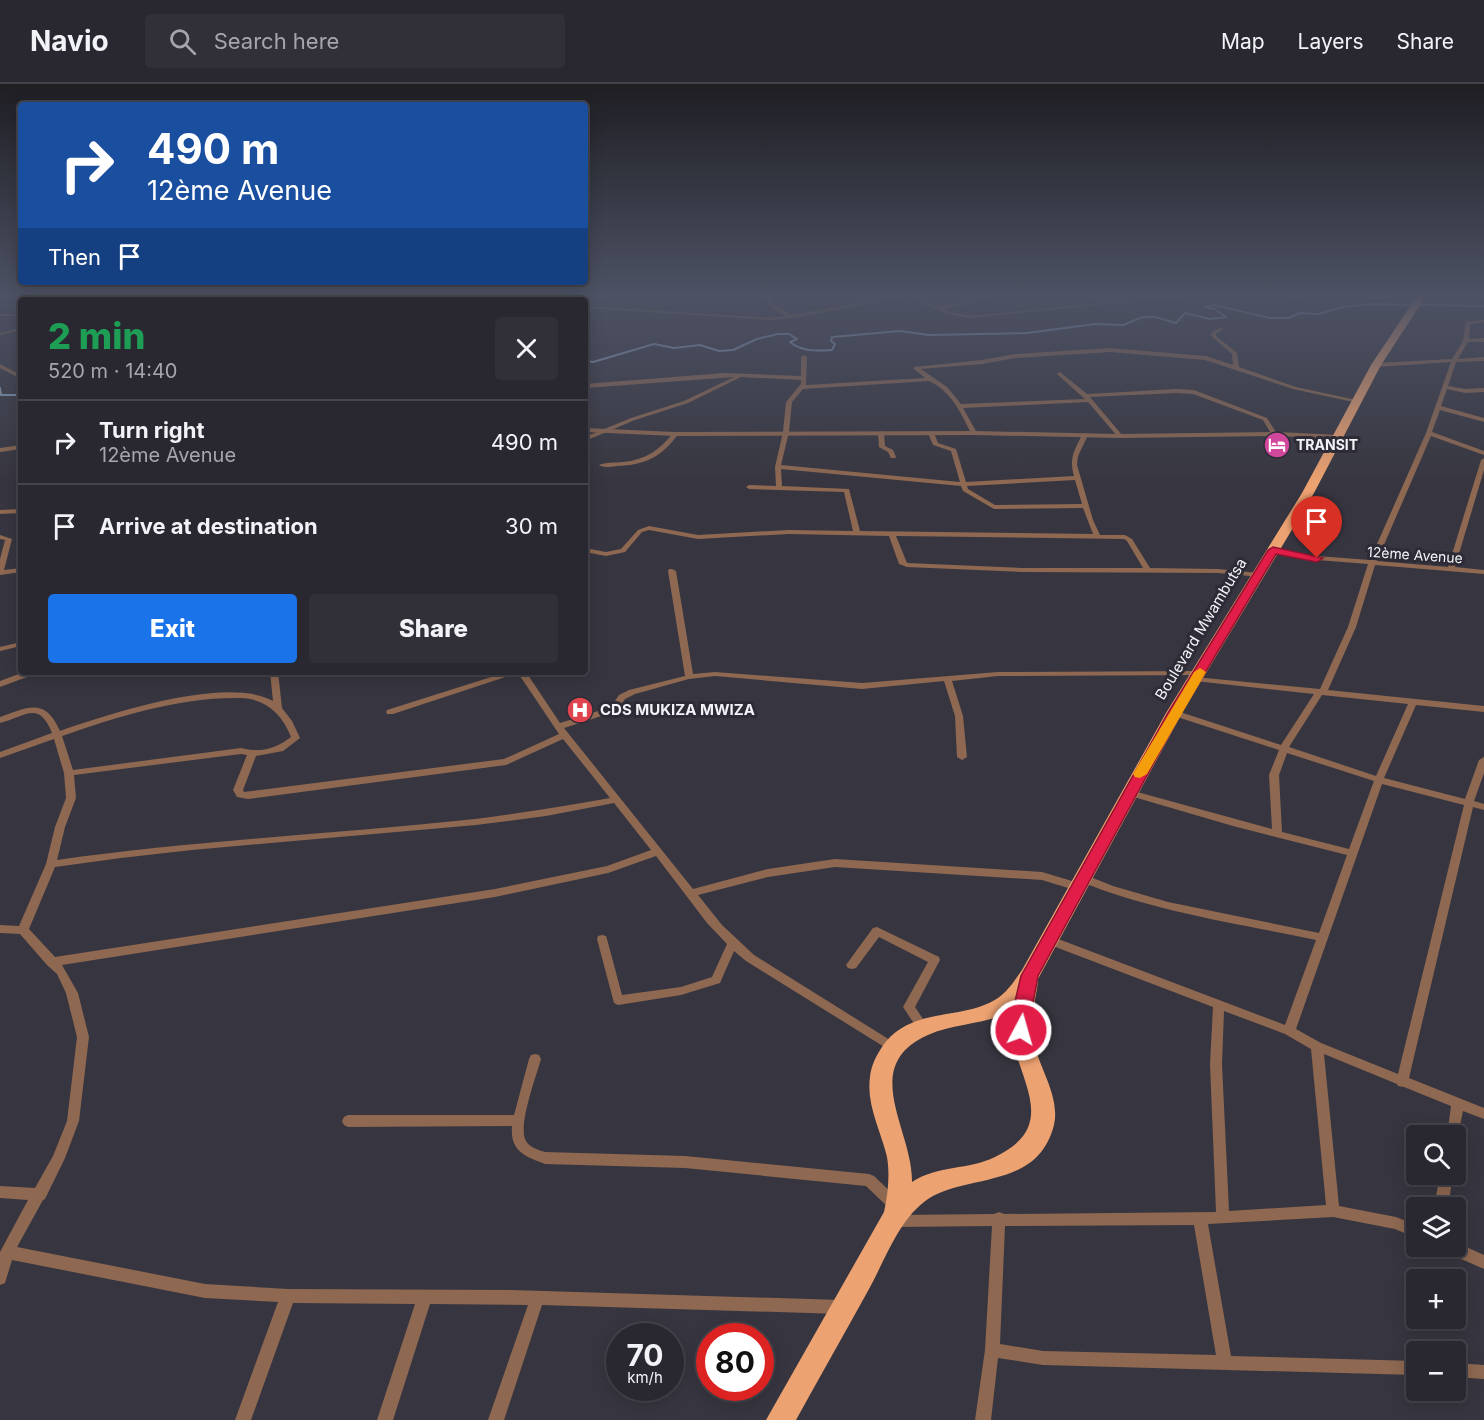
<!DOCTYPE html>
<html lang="en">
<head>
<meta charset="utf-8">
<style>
	body { margin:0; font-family:Inter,sans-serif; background:#313038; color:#f1f3f6; height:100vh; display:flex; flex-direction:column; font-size:22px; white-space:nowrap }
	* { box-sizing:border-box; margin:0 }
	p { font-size:20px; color:#a5a6ab }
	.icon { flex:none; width:33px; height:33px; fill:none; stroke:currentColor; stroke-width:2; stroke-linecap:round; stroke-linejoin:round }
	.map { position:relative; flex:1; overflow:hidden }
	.sheet { position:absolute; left:18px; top:213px; width:570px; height:378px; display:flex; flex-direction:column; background:#292830; border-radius:6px; box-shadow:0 3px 15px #0003,0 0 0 2px #45444c }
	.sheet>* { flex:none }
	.hud { position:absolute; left:18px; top:18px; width:570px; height:183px; border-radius:6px; box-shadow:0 3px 15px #0003,0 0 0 2px #45444c; background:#1a4fa0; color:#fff; overflow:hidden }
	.fabs { position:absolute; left:1406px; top:1041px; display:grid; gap:12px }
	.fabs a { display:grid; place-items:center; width:60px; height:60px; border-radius:6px; background:#292830; box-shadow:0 3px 15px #0003,0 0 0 2px #45444c; font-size:30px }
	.speed { position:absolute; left:606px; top:1239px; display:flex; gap:12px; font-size:30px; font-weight:700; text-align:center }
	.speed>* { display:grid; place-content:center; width:78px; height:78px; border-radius:50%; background:#292830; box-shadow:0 3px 15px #0003,0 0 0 2px #45444c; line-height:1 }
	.speed small { font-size:15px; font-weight:400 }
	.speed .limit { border:9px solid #d22; background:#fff; color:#111 }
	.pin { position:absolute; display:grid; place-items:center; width:51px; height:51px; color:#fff; margin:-62px -26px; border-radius:50% 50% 50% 0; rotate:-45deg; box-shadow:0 0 6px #0007 }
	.pin .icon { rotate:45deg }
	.me { position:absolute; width:66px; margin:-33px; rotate:6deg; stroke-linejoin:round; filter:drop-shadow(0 0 4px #0008) }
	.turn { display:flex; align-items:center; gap:21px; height:126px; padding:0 30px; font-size:27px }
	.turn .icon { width:78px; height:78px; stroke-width:2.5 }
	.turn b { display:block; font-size:42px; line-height:51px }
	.then { display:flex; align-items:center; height:57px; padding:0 30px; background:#0003; gap:12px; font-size:22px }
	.round { display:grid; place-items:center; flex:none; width:63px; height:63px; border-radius:6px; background:#313038 }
	.summary { display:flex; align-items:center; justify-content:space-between; height:102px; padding:0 30px }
	h1 { font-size:36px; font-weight:800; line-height:45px; color:#1e9e55 }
	.button { display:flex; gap:12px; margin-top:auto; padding:12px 30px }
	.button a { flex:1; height:69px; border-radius:6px; background:#1a73e8; color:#fff; font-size:24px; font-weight:800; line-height:69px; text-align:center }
	.button a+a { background:#313038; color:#f1f3f6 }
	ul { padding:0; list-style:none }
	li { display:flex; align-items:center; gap:18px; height:84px; padding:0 30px; border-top:2px solid #45444c }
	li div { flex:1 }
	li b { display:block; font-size:22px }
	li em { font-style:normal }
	header { display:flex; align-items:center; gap:36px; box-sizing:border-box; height:84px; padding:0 30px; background:#292830; border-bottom:2px solid #45444c }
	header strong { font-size:28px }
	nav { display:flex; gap:33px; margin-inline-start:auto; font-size:21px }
	.search { width:420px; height:54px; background:#313038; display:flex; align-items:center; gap:15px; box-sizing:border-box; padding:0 21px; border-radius:6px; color:#a5a6ab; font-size:22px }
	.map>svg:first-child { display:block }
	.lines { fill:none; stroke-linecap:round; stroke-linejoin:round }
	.stream { stroke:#8ea9c6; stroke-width:2 }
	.minor { fill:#8e6851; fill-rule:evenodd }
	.tertiary { fill:#8e6851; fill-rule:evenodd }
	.trunk { fill:#eda271; fill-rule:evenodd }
	.route { fill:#e11d48; stroke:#92132f; stroke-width:1.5 }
	.slow { fill:#f59e0b }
	.labels { text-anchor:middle; stroke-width:6; stroke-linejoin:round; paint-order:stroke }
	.far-poi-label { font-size:14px; font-weight:bold; fill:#f2f2f8; stroke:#2d2c36; text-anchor:start }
	.far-street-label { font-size:14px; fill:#f2f2f8; stroke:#2d2c36 }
	.street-label { font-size:15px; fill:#f2f2f8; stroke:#2d2c36 }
	.poi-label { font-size:15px; font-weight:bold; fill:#f2f2f8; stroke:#2d2c36; text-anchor:start }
</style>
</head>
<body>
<header>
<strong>Navio</strong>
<div class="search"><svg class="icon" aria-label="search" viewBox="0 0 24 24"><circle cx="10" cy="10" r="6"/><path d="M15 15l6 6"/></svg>Search here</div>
<nav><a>Map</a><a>Layers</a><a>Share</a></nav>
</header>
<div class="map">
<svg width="1484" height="1336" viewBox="0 0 1484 1336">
	<rect width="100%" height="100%" fill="#373640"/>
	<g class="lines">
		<path class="stream" d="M585,277L593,278L654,260L674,264L700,261L719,267L733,266L757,255L778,250H789L797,255L790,258C802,268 817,267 832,266L835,260L831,257L832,253L900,247L929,251L1027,249L1095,240L1123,241L1143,233H1155L1176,239L1185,229L1210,235L1226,233L1215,225L1205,223L1214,221L1270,234H1289L1299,229L1319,230L1342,223L1372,220L1484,222
			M0,304L1,311H21"/>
		<path class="minor" d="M39,212H44L42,216H38Z
			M100,212H105L103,216H99Z
			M207,212H211L210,216H206Z
			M300,212H304V216H300Z
			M375,212H379L378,216H374Z
			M763,212H768L776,222L792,231L895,212H906L800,233L772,236L585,224V222L772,234L786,232L772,224Z
			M910,212C921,212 931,223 942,222C960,220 977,212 995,212L943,225L950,228L971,232L1100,219L1085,212H1092L1106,218L1163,212H1183L971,234L947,230Z
			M1278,212H1304L1302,213Z
			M0,230H21V232H0Z
			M1484,236V238L1470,240L1469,255L1484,254V258H1468L1458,275L1484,273V277L1456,278L1448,302L1465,305L1484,304V308L1465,309L1447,305L1441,322L1484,334V338L1440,326L1432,348L1484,367V371L1431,352L1377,477L1448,483L1481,376L1484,374V386L1455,483L1484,486V490L1375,481L1356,543L1328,606L1484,622V628L1416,621L1384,694L1465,715L1479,676L1484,673V689L1474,717L1484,720V726L1473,723L1409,994L1484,1024V1035L1463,1027L1457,1056L1455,1057V1052H1447L1451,1022L1404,1003L1398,1002L1397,1000L1324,970L1339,1122L1396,1133L1416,1141V1154L1395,1145L1333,1133L1208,1140L1231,1272L1416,1277V1291L1043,1281L998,1274L991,1336H975L985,1266L992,1142L894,1143L889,1142L887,1137L889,1132L894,1131L994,1130L999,1128L1004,1130L1216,1128L1210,980L1213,923L1045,859L1044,856L1045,853L1049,852L1053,853L1285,941L1316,856C1236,839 1155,828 1079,797L1078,794L1079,791L1083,790L1113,802L1168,818L1319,849L1347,771L1233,742L1127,711L1125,709L1130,706L1272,745L1269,691L1279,666L1171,631L1170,629L1174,626L1177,627L1281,661L1314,610L1195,597L1191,595L1195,593L1320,605L1348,543L1368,480L1317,476L1273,468L1269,466L1273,464L1317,472L1370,476L1426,349L1451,278L1376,283L1373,281L1376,279L1452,275L1463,257L1466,238ZM1322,611L1408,620L1376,692L1289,663ZM1287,669L1374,697L1349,765L1282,748L1279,691ZM1382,700L1464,721L1398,990L1321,959L1296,945ZM1224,927L1285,950L1311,965L1326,1121L1229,1127L1222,980ZM1194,1141L1216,1271L1043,1267L1000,1260L1005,1142Z
			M21,244V246L0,251V249Z
			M1221,244L1223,245L1216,250V252L1237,269L1239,283L1296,303L1361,317L1358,319L1293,305L1205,276L1110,268L1015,274L982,280L921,285L947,303L961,320L1085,315L1058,291L1057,290L1060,288L1087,310L1176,305L1194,306L1267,334L1277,350L1272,351L1263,336L1193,310L1176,309L1090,313L1122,351L1123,352L1120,354L1118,353L1088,318L963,324L977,349L974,351L971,349C961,329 951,307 929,297L803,305L792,318L789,348L781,381L960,398L951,367L933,361L928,349L931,347L934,349L938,359L956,365L966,398L1074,392C1069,374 1074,367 1082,351L1085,349L1088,351L1078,372L1077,381L1093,436L1100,451H1125L1132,455L1150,484L1218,485L1258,489H1261V493L1218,489L1021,488L907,483L899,480L889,452L789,450L698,455L649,446L642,448L625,468L606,472L585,468V464L606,468L621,465L638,446L649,442L698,451L789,446L853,447L844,408L749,405L746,403L749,401L776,402L775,383L783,348L786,318L801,300V296L741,293L688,319L635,336L585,357V353L631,334L684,317L734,293L585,304V300L724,289L801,292V273L804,271L807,273L806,301L925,294L914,285V283L982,276L1015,270L1110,264L1206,272L1233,281L1232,270L1211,252L1212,248ZM781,385L961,402L963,407L994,425L1083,424L1093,450L860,447L849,405L782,402ZM1075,396L1082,420L995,421L968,405L967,402ZM896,452L1124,455L1127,457L1143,484H1021L907,479Z
			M0,280L21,291V295L0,284Z
			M881,347L884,349L885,362L893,366L896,373L895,374H891L888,368L879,363L878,349Z
			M675,348L678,350C662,373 645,381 617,382C611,383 604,384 599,381C606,378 615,379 623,378C645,376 660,366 673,349Z
			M21,425V429L0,430V426Z
			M0,451L12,455L4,486L21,484V488L0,491V475L5,456L0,455Z
			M669,485H672L676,487L693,590L715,588L862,599L998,588L1199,587L1203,589L1199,591L998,592L952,597L963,632L967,673L962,676L957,673L955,632L944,597L862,605L715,592L689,595L635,610L625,615L617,627L564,644L693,805L768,785L835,775L1042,788L1082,800L1083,803L1082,806L1078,807L1042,796L835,783L768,793L698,811L722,841L754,871L898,961L900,964L898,967L894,969L746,877L734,867L720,899L681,911L618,921L614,919L597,855L598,852L602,851L606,852L607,855L622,911L681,903L712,893L727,860L707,839L656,772L608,789L495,813L62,881L78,909L89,953L79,1037L65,1074L45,1115L43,1116L17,1163L205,1200L288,1205L511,1206L841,1216L846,1218L848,1223L846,1228L841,1230L542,1221L504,1336H488L528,1221L430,1220L393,1336H377L415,1220L293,1219L251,1336H235L278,1218L205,1214L12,1176L5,1199L0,1201V1168L28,1116L0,1114V1102L35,1104L53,1072L67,1037L77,953L66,909L57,890L47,881L20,850L0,849V841L19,842L46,780L55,743L66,714L64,689L54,655L0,674V668L52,649C39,616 26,632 0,639V633C28,623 45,613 60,647C109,630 227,591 273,617L270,588H278L282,624L292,637L300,654L283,667L256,672L243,706L244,708L504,675L559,650L518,589L393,630H387L386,628L387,626L507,588H526L560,639L611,623L619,611L629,606L685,592L668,487ZM241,614C266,615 282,630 291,653C275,665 261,669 241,664L73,686L62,652C120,632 179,613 241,614ZM563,655L610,714C565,722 520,729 475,735C336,750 196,756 57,776L65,743L76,714L74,691L241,670L247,671L233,706L237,713L248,715L506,681ZM614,719L651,766L607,782L495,805L55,873L29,845L55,783L121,774L192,766L476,741L546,732Z
			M21,558V562L0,567V563Z
			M24,588H36L35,590L0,603V597Z
			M877,843L939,873L940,876L915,923L929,944L927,947L923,949L919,947L903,923L928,878L879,853L856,884L852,885L848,884L846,881L873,844Z
			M535,970L539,971L541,975C536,993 519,1038 525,1055C528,1063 538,1066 545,1068L685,1072L869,1090L874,1092L901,1118L903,1122L901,1126L896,1128L891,1126L866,1102L685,1084L545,1080C524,1072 510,1067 512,1042L348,1043L344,1041L342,1037L344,1033L348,1031H514L529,975L531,971Z
			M1440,1090H1453L1448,1124H1434Z
			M1455,1158L1484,1171V1185L1443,1167L1441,1162H1455Z
			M1455,1279L1484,1281V1295L1455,1293Z"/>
		<path class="tertiary" d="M585,344L675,348L974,347L1120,350L1279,348L1338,351L1342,353L1338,355L1279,352L1120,354L974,351L675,352L585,348Z
			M21,361V365L0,368V364Z"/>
		<path class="trunk" d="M1417,212H1426L1381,281L1314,409L1182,629L1038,895C1037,913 1030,930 1032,949C1035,979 1061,1010 1054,1041C1037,1108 963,1088 924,1118C898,1138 885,1176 869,1205C845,1249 820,1292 796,1336H766L884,1128C888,1110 890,1091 887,1073C881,1047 866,1021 870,993C871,982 876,972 882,963C911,921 961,938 998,914C1008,907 1015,896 1022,886L1166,629L1302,409L1371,281ZM1011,927C1004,985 1070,1037 995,1073C969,1086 938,1081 912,1098C913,1046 858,982 928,951C954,939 985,941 1011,927Z"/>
	</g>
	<linearGradient id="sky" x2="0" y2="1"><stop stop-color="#1e1e23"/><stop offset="0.53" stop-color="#4d5264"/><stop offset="1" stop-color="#4d5264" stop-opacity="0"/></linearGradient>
	<rect width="1484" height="399" fill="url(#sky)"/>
	<path class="route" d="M1273,463L1323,474L1317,478L1276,470L1181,629L1038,892L1027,952L1021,954L1015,952L1012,930L1021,892L1168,629L1268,466Z"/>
	<path class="slow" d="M1200,584L1206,588L1147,690L1140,694L1135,693L1133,690L1194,588Z"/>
	<defs>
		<symbol id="hotel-disc" viewBox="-11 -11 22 22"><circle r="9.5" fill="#d1479c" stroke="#2d2c36"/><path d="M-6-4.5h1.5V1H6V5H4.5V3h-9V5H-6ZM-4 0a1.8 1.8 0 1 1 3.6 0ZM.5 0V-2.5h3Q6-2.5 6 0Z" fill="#fff"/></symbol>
		<symbol id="hospital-disc" viewBox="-11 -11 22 22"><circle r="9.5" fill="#e0444e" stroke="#2d2c36"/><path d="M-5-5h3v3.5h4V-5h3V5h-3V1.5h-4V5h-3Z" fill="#fff"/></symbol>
	</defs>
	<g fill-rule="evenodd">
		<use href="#hotel-disc" x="1262" y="346" width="30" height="30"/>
		<use href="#hospital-disc" x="565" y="611" width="30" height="30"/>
	</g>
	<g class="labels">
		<g class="far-poi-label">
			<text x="1296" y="366">TRANSIT</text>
		</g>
		<g class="far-street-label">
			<text transform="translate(1415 471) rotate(4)" y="5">12ème Avenue</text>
		</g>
		<g class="street-label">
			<text transform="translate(1201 545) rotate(-59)" y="5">Boulevard Mwambutsa</text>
		</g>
		<g class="poi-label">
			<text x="600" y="631">CDS MUKIZA MWIZA</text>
		</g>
	</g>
</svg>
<div class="fabs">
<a><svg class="icon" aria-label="search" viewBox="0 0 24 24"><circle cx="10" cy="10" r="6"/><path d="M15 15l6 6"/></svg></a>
<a><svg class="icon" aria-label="layers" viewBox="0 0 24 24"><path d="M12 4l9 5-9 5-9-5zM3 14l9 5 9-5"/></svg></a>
<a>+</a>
<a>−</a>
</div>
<div class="speed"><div>70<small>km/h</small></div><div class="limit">80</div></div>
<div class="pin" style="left:1317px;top:474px;background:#d93025"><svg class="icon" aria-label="arrive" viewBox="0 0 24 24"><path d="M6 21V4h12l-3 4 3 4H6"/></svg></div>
<svg class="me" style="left:1021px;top:946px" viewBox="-20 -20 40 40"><circle r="17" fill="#e11d48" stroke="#fff" stroke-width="3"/><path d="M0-11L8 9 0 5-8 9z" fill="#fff"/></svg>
<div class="hud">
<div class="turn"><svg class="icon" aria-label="right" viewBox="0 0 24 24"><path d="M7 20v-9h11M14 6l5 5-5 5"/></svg><div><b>490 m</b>12ème Avenue</div></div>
<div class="then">Then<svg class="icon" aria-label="arrive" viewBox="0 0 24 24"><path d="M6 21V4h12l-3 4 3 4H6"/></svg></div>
</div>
<section class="sheet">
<div class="summary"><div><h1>2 min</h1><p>520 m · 14:40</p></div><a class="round"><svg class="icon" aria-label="close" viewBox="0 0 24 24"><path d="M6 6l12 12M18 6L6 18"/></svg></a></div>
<ul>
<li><svg class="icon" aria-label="right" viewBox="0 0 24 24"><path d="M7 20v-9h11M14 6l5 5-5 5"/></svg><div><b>Turn right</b><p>12ème Avenue</p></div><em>490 m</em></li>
<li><svg class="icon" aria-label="arrive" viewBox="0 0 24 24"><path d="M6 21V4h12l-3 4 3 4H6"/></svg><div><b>Arrive at destination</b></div><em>30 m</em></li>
</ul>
<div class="button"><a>Exit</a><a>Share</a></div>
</section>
</div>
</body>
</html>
